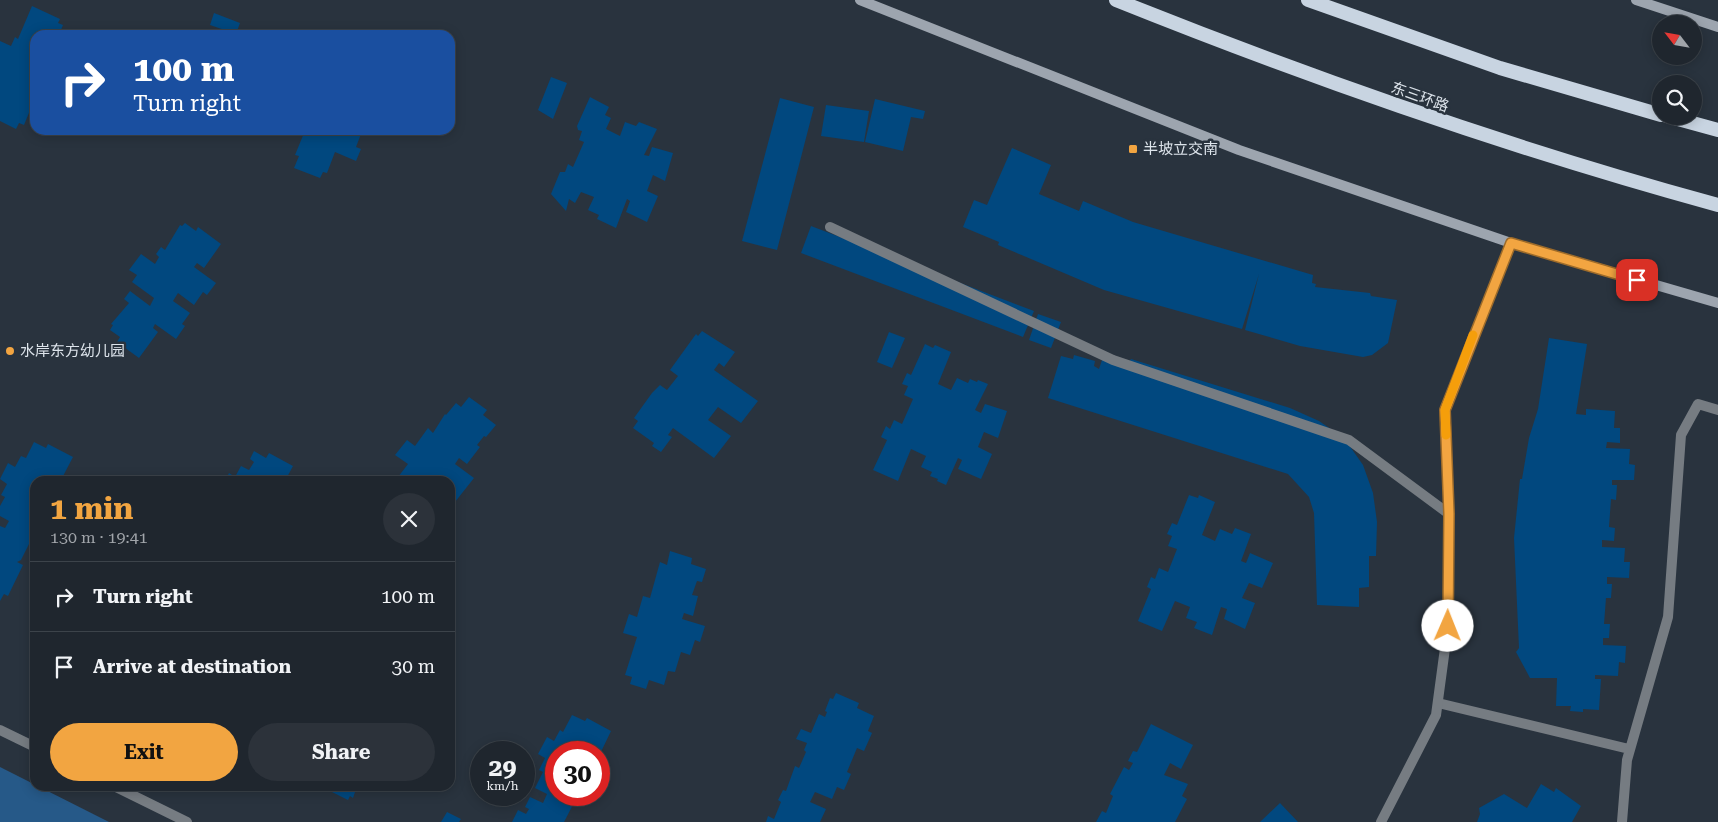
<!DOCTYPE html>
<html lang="en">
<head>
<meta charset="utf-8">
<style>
	body { margin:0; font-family:"Roboto Serif","Noto Sans SC",serif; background:#2c323a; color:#f1f3f6; height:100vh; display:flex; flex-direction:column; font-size:19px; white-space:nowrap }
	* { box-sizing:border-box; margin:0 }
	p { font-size:16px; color:#a1a5aa }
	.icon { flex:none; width:28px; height:28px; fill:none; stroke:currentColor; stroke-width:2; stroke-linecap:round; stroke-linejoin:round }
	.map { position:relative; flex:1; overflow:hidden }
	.drawer { position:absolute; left:30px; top:476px; width:425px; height:315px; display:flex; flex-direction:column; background:#1f262e; border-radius:15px; box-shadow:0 2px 12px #0003,0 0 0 1px #3c434a }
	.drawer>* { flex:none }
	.banner { position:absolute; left:30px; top:30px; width:425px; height:105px; border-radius:15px; box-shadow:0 2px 12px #0003,0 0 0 1px #3c434a; background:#1a4fa0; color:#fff; overflow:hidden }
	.needle { width:32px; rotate:301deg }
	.fabs { position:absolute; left:1652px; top:15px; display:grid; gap:10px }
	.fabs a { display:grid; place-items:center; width:50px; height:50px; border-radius:50%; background:#1f262e; box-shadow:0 2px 12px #0003,0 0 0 1px #3c434a; font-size:25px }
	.speed { position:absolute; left:470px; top:741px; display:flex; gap:10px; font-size:25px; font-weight:700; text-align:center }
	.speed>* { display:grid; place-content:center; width:65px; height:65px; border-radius:50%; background:#1f262e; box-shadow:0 2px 12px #0003,0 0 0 1px #3c434a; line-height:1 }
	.speed small { font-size:12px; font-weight:400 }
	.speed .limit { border:8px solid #d22; background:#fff; color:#111 }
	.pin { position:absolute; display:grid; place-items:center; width:42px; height:42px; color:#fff; margin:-21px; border-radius:10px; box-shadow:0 2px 8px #0006 }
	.me { position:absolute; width:55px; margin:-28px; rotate:1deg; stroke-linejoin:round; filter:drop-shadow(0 0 4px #0008) }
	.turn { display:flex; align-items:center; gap:18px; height:105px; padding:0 20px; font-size:22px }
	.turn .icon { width:65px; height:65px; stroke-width:2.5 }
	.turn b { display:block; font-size:35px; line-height:42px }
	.round { display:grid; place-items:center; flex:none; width:52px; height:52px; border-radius:26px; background:#2c323a }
	.headline { display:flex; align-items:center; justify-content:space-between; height:85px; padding:0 20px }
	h1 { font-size:30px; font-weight:700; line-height:38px; color:#f2a541 }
	.cta { display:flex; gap:10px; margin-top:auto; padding:10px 20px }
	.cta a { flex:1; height:58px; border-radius:30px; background:#f2a541; color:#111; font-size:20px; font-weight:700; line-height:58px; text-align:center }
	.cta a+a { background:#2c323a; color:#f1f3f6 }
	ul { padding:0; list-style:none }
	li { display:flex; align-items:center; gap:15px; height:70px; padding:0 20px; border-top:1px solid #3c434a }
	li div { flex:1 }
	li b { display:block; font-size:19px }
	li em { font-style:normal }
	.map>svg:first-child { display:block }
	.green { fill:#265988 }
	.building { fill:#01487f }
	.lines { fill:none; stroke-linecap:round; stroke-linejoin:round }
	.service { stroke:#767c82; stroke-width:10 }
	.minor { stroke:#767c82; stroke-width:10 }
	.tertiary { stroke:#767c82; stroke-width:10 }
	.secondary { stroke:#9da5af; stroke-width:10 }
	.trunk { stroke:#c8d4e1; stroke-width:14 }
	.route-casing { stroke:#9d6b2a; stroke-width:12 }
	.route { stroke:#f2a541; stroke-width:9 }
	.slow { stroke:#f59e0b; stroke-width:9 }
	.poi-dot { fill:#f2a541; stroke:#29333e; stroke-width:2 }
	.labels { text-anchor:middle; stroke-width:5; stroke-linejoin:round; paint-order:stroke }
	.street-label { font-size:15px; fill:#dde4eb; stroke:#29333e }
	.poi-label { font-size:15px; fill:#dde4eb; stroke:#29333e; text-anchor:start }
</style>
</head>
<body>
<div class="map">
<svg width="1718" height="822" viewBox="0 0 1718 822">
	<rect width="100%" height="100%" fill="#29333e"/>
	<path class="green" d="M0,767L109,822H0Z"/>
	<path class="building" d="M32,6L60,19L58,23L63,25L59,35H35V104L33,103L24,125L19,123L16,129L0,121V41L11,46L15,37L18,39Z
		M214,13L240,23L236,34L210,25Z
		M551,77L567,83L553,119L538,110Z
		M590,97L609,107L605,115L611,118L606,129L620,136L625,122L636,126L639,122L657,129L644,155L649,156L652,147L673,153L665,181L653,175L647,191L658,196L647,222L626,212L630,201L627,199L616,228L597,219L599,215L588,210L594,197L581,192L575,203L569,199L566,211L551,194L560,172H565L568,164L573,167L584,142L579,140L582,131L578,130L577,126Z
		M780,98L814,107L777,250L742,241Z
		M875,99L925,111L923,119L911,117L903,151L865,142Z
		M826,105L869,111L864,142L821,136Z
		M301,130H351L361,134L356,147L361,149L356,161L335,152L327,173L323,172L320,178L294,168L299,156L295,155L304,133Z
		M1012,148L1051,165L1039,194L1079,211L1083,201L1133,222L1313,275L1312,283L1316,284L1315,287L1370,293L1371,296L1397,300L1388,343L1372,355L1363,357L1300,346L1245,330L1259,274L1242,329L1104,290L998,245L999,242L963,227L974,200L987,205Z
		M185,223L196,231L198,227L221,244L204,268L197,263L194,267L216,283L207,295L203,292L194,305L178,293L173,301L190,313L182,324L185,326L176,339L155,324L153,328L158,332L139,358L117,342L120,337L110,330L113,325L111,324L129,303L124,299L130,291L150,306L154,298L132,282L137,275L129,270L141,254L155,264L159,257L156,254L161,247L165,250L180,225L182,226Z
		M811,226L1034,311L1023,337L801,253Z
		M1038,314L1061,322L1051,348L1029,340Z
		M702,331L735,352L724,367L719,363L714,370L758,401L741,423L718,407L708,420L731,436L714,458L673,428L668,435L672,437L661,452L652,446L654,443L633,428L638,421L634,418L652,393L660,385L667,390L678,376L670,370L696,334L698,336Z
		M889,332L905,338L892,368L877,362Z
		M1549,338L1587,344L1576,414L1586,415V409L1615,411L1614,428H1620V443L1607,442L1606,448L1630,449L1629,464L1635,465L1634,480H1612V485H1617L1616,500L1611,499L1609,527L1615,528L1614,541L1602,540V547L1625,548L1624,562H1630L1629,578L1607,577V584H1612L1611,598H1606L1604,624H1610L1609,638H1603V645L1626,646L1625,663L1619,662L1618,676L1595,675V679H1601L1599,710L1583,709V712L1570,711L1571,706H1556L1557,678H1530L1516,652L1519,648L1514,538L1520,479H1522L1529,438L1538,409Z
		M925,344L933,348L935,345L951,352L938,384L951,390L957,378L968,383L970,379L977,382L978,380L988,384L975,410L981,413L985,404L1007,411L998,438L984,432L978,447L992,454L981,479L958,469L962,460L958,458L946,485L937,481L938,479L930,476L932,472L921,467L926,456L911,449L898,481L873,470L887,440L881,437L886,426L890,429L894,420L902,424L913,399L904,395L908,386L902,384L907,373L911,375Z
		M1104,354L1129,362L1131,359L1290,408L1319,421L1344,438L1363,465L1373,493L1377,522L1376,556H1369V587L1359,588V607L1317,605L1314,513L1309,497L1288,474L1048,398L1061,356L1073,359L1074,355L1095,361L1094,366L1099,369Z
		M469,397L487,410L483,415L496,425L486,437L484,436L477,445L480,447L467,464L459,458L455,464L474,478L455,502L450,498V481H395L408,464L395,455L407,440L415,446L428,428L433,433L445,414L446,415L456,403L461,407Z
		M34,442L46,448L48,444L73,457L61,480L35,481V532L21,560L17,562L23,565L8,596L4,594L0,601V526L5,528L9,521L0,516V506L5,497L1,495L7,484L0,479L8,463L15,467L21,456L26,458Z
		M254,451L266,458L269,453L293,466L285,481H225L229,473L235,477L241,466L249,470L254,462L250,459Z
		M1189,495L1198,498L1199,495L1215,502L1202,535L1215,541L1220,529L1232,534L1235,528L1251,534L1241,561L1246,563L1250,553L1273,563L1262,588L1249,583L1242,598L1255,603L1245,629L1224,619L1227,609L1221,607L1212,635L1194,628L1197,622L1186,618L1190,607L1175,601L1162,631L1138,621L1151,589L1147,587L1151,577L1155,579L1159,568L1168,572L1177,549L1168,546L1172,536L1167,534L1172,523L1177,525Z
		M670,551L692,558L691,564L706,569L702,582L697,581L692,595L698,596L693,616L684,613L682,619L705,626L700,642L695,640L690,655L681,652L675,672L668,671L664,685L649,680L646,689L630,684L632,677L625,675L637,637L623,633L629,614L637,617L643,596L650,598L660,562L667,565Z
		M836,693L859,703L857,708L874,716L868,731L872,733L864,751L857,748L847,772L851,774L844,790L837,787L832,799L815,792L810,802L826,809L820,822H766L768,816L774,819L781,802L778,800L783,790L786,791L795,766L799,768L806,752L804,750L807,743L796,739L801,729L811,733L819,714L825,717L827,712L825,711L830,698L833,699Z
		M572,715L585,721L587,718L611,731L599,756V752H556V795H578L564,822H512L518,810L526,814L529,809L525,807L530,797L543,803L547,794L535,788L543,772L539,770L545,758L538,754L547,737L554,741L560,730L563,732Z
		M1151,724L1193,745L1181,769L1170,763L1164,775L1188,784L1182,796L1187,799L1175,822H1096L1102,811L1106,813L1113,796L1110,794L1124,767L1129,770L1133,763L1128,761L1133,751L1137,752Z
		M1541,784L1554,792L1556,788L1581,806L1572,822H1477L1480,814L1479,808L1504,794L1527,808Z
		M327,786H357L353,798L350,796L348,800L326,789Z
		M1280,803L1298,822H1260Z
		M447,812L461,819L459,822H441Z"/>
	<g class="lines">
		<path class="service" d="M830,227L1113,360L1349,440L1449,514
			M1438,703L1629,749
			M1622,822L1627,760L1668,617L1681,435L1698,404L1718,410"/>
		<path class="minor" d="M1381,822L1436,715L1448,626L1449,514L1445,410L1511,243"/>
		<path class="tertiary" d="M0,730L35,747
			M114,786L187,822"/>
		<path class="secondary" d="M860,0L1239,150L1511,243L1718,303
			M1636,0L1718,27"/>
		<path class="trunk" d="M1116,0C1313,79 1513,149 1718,205
			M1308,0L1500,68L1661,115
			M1667,116L1718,130"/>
	</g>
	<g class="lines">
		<defs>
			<path id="route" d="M1448,626L1449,514L1445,410L1511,243L1637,280"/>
		</defs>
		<use href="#route" class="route-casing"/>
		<use href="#route" class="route"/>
		<path class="slow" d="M1446,435L1445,410L1473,335"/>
	</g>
	<g class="poi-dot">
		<rect x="1128" y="144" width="10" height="10" rx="2.5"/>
		<circle cx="10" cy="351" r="5"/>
	</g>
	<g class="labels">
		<g class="street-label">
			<text transform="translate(1420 97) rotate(20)" y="5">东三环路</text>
		</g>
		<g class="poi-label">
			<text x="1143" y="154">半坡立交南</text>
			<text x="20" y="356">水岸东方幼儿园</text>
		</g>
	</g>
</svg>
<div class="fabs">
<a><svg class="needle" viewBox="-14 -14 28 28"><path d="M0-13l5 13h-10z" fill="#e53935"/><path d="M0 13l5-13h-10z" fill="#a1a5aa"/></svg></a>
<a><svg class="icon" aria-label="search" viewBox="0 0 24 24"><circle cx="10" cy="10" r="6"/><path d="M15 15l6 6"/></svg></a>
</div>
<div class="speed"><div>29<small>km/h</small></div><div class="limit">30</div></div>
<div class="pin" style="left:1637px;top:280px;background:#d93025"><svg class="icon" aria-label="arrive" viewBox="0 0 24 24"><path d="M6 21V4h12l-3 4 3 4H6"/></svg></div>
<svg class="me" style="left:1448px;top:626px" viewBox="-20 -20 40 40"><circle r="19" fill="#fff"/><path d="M0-13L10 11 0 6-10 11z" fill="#f2a541"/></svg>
<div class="banner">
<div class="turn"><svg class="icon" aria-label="right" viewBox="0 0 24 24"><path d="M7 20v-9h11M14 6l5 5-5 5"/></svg><div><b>100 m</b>Turn right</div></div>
</div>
<section class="drawer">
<div class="headline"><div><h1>1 min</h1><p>130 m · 19:41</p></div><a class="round"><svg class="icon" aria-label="close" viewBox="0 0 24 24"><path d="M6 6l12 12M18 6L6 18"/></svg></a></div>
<ul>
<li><svg class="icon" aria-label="right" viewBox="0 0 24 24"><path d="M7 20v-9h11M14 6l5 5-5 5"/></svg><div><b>Turn right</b></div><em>100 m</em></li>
<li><svg class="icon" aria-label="arrive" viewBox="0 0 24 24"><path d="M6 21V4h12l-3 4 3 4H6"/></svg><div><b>Arrive at destination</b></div><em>30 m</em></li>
</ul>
<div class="cta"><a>Exit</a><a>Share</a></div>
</section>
</div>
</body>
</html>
